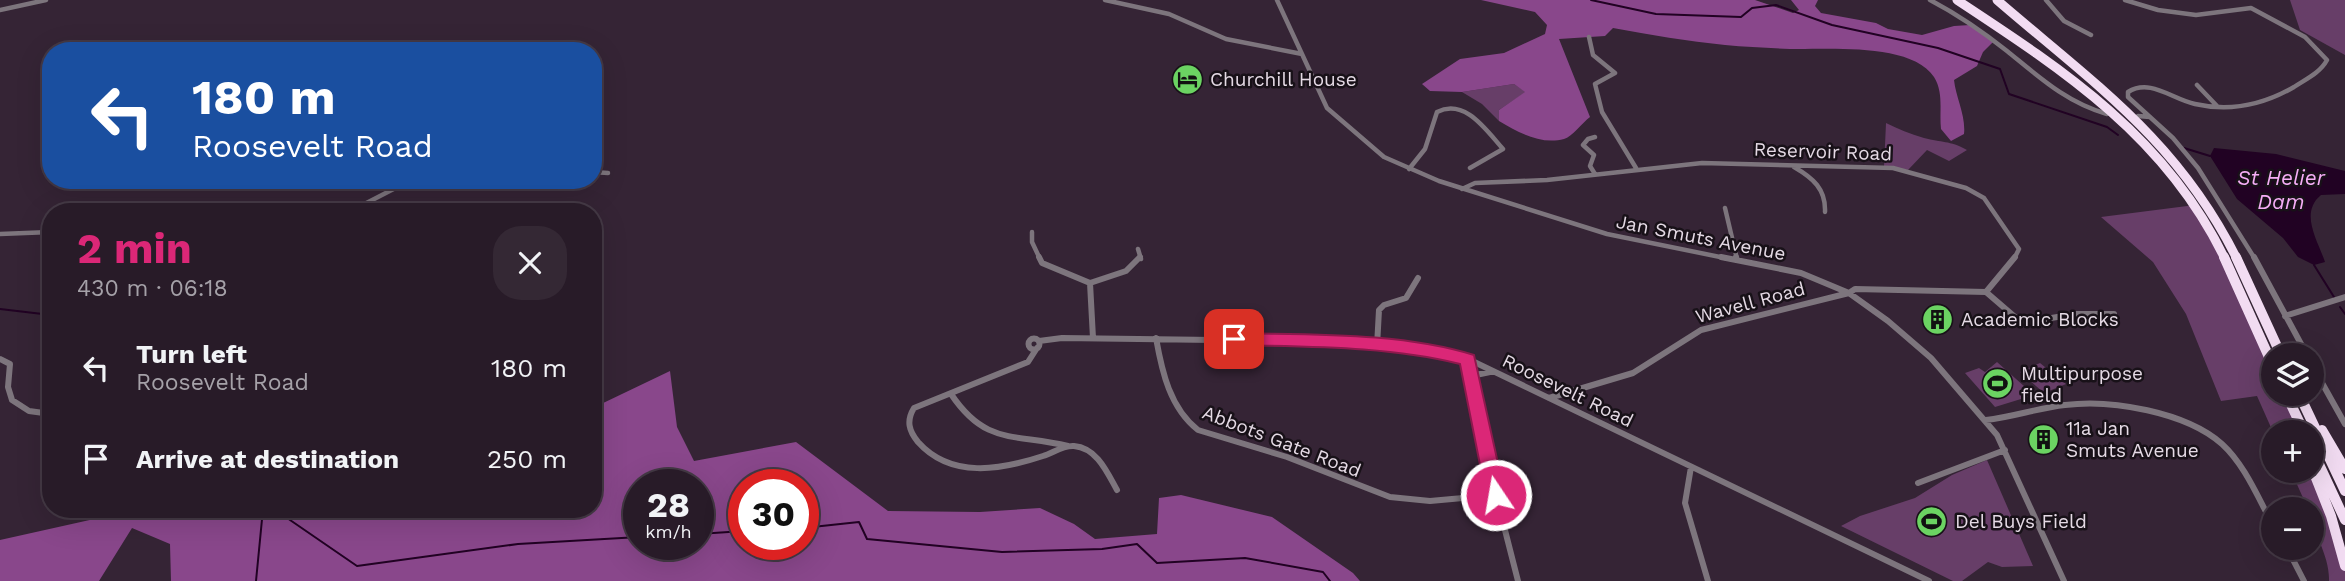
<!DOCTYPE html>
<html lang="en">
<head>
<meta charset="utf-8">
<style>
	body { margin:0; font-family:"Work Sans",sans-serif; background:#342834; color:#f1f3f6; height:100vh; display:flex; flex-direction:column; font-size:26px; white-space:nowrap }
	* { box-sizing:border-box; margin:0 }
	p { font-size:23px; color:#a5a1a8 }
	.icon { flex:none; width:38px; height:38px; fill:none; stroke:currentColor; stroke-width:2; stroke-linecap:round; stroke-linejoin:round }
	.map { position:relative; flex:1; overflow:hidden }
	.details { position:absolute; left:42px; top:203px; width:560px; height:315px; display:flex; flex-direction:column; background:#281b28; border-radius:28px; box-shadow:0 7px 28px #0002,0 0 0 2px #443945 }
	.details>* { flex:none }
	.top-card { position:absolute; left:42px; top:42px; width:560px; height:147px; border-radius:28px; box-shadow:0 7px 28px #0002,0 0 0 2px #443945; background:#1a4fa0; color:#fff; overflow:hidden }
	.tools { position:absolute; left:2261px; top:343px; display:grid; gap:14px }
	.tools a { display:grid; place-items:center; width:63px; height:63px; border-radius:50%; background:#281b28; box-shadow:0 7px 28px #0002,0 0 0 2px #443945; font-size:35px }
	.speed { position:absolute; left:623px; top:469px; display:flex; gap:14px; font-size:35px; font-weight:700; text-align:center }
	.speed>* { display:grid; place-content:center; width:91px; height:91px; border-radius:50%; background:#281b28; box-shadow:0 7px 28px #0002,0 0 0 2px #443945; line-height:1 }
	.speed small { font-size:18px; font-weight:400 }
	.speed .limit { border:10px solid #d22; background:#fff; color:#111 }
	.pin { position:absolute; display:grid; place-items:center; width:60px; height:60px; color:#fff; margin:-30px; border-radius:14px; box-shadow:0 4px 10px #0006 }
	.me { position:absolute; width:77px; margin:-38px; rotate:348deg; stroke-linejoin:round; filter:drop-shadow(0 0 5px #0008) }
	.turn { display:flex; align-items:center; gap:24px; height:147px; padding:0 35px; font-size:32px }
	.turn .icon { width:91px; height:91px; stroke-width:2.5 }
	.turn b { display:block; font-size:49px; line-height:60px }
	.round { display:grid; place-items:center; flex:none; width:74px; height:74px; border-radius:28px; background:#342834 }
	.overview { display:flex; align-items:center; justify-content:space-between; height:119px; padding:0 35px }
	h1 { font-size:42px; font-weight:700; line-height:52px; color:#db2777 }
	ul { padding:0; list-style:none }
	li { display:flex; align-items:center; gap:21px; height:91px; padding:0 35px }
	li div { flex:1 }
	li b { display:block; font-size:26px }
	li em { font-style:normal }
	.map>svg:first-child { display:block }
	.green { fill:#673e68 }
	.forest { fill:#89478b; fill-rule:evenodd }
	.water { fill:#210223 }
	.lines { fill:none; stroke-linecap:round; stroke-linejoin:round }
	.stream { stroke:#210223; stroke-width:2 }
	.street-far1 { stroke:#7d757d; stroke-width:4.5 }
	.street { stroke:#7d757d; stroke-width:6 }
	.highway-far1 { stroke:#f2dcf2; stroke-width:9 }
	.highway { stroke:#f2dcf2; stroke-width:10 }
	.route { fill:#db2777; stroke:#8e194d; stroke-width:2 }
	.labels { text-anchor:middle; stroke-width:5; stroke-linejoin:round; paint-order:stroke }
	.poi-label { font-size:19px; fill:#e5dae5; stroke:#181118; text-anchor:start }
	.street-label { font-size:19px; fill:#e5dae5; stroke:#181118 }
	.water-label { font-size:21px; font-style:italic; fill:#f5adf6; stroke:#181118 }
</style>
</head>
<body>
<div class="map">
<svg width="2345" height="581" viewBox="0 0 2345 581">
	<rect width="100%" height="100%" fill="#352435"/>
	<path class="green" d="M2290,0H2345V55L2300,30Z
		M1514,84L1526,92L1499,110V121L1482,104L1462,92Z
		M1886,123C1898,129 1910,134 1924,138C1942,143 1949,140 1967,150L1949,161L1927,150L1908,170L1884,167Z
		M2195,205L2273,366V394H2286L2298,432H2273L2257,396L2221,401L2186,314L2153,262L2101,217Z
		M1997,362L2034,395L1995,407L1965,373L1979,368L1985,372Z
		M2040,363L2066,384L2044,393L2020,372Z
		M1987,460L2033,566L2002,567L1988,562L1962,581H1953L1841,526L1860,516L1915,498L1952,475Z
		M2291,471H2312L2345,566V581H2329C2330,555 2312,534 2312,509H2308Z"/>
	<path class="forest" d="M1481,0H1755L1793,13L1799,10L1791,0H1818L1815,6L1821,13L1876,23L1888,29L1922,35L1954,26L1970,25L1994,41L1983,52L1977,66L1954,80C1956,98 1966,116 1964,134L1951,141L1941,129C1939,111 1944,93 1934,77C1911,42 1825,50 1790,49C1768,48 1747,47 1725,45C1688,41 1650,35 1613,28L1605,36L1559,39L1590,117C1582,123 1572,137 1564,139C1540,145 1518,132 1499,121V110L1525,92L1514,84L1462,92L1430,91L1422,84L1460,59L1504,53L1545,34L1547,25L1535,12Z
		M670,371L677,427L694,461L796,442L888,511L980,512L1040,508L1074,524L1095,539L1157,534L1159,498L1181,495L1272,517L1353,573L1360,581H171L170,544L132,528L99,581H0V540L139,509H593V418L599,405ZM639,485H698V544H639ZM744,485H803V544H744Z"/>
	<path class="water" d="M2214,148L2276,154L2345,171V194L2321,195C2299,213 2318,241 2325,262L2314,265L2298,257L2283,238L2237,199L2210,156Z"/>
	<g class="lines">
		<path class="stream" d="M1591,0L1656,14L1741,17L1752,8L1776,5L1832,25L1938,48L2000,69L2009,94L2107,127L2118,135
			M593,102L602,107
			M2184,148L2210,156
			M2314,265L2334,297
			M2340,307L2345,314
			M0,309L51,315
			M274,509L357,566L518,544L639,537
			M803,528L859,522L867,539L1002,552L1102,549L1137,544L1157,563L1245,558L1323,572L1330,581
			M698,534L744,531
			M256,581L263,509"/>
		<path class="street-far1" d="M1105,0L1169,14L1226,39L1302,54
			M1277,0L1327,108L1384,157L1439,181L1607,234L1730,259
			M1930,0C1957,14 1983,32 2007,51C2039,77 2067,103 2107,114
			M2046,0L2064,21L2091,35
			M2125,0L2158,10L2196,15L2251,8L2305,37L2327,60C2320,73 2306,79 2294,87C2263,105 2230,112 2195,104C2172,99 2150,78 2128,92V97L2173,138L2198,168L2255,259
			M0,10L46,0
			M1589,37L1593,55L1615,73L1595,84L1602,112L1636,168
			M2197,85L2217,106
			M2138,116L2150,117
			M1595,137L1588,139L1583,145L1594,155L1590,166L1595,174
			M1794,167C1813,178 1826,189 1825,212
			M1409,169L1425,149L1437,112C1465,98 1486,130 1503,149L1470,168
			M593,172L608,173
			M1462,189L1475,183L1547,180L1702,163L1893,168L1966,188L1984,198L2019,249L2014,259
			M1725,208L1737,259
			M349,212L411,180
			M1032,232V242L1040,259
			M0,234L51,232
			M1138,249L1141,259"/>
		<path class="street" d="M1039,257L1042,263L1090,283
			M1721,257L1801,273L1849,293L1888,321L1931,358L1997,435L2064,581
			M1736,257L1737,260
			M2254,257L2307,355
			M1986,292L2015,317L2027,322L2075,314H2114
			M2285,316L2345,297
			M1093,338L1090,283L1126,271L1140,257
			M1156,338C1162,372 1170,408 1198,430L1287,457L1390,497L1430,501L1496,495
			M1028.5 344a5.5 5.5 0 1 1 11 0a5.5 5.5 0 1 1-11 0Z
			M1039,341L1062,338L1300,341L1448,353L1468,359L1929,581
			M1377,346L1379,310L1384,305L1406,298L1418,278
			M1037,348L1028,362L914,408C906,421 909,431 918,442C951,479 1001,470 1043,456C1053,453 1063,445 1074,446C1097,448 1107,472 1117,490
			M0,359L10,364L8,387L12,400L29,411L51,414
			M1468,359L1496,495L1518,581
			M2312,365L2345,424
			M1471,376L1490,372
			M951,394C986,446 1014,433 1068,446
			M1549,398L1633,373L1701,330L1849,293L1855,289L1986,292L2015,257
			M1986,420C2013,417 2038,408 2065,405C2111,399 2186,412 2222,444C2245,465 2258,498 2273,525
			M1691,467L1685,503L1708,581
			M1918,483L2005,450
			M2287,548L2304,581"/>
		<path class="highway-far1" d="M1957,0C2065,71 2167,138 2225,259
			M1997,0C2093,83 2178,140 2237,259"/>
		<path class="highway" d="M2224,257L2273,366
			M2236,257L2281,355
			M2286,394L2304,432
			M2299,394L2345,491
			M2322,430L2345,469
			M2312,449L2345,520
			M2312,468L2331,516L2345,566"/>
	</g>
	<path class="route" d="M1234,333C1311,335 1400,332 1474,355L1505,495L1502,500L1496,502L1489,500L1486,495L1460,364C1387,346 1309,347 1234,345L1226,339Z"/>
	<defs>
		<symbol id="hotel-disc" viewBox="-11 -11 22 22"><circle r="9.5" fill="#6bd362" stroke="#181118"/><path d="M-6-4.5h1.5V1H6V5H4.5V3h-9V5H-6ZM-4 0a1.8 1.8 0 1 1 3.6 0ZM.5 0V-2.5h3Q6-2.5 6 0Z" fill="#111"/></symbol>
		<symbol id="building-disc" viewBox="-11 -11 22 22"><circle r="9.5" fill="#6bd362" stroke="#181118"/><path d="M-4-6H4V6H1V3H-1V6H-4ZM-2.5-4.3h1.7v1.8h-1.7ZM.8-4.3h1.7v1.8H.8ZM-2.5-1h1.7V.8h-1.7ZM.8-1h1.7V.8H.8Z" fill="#111"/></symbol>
		<symbol id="stadium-disc" viewBox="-11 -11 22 22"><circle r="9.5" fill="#6bd362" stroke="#181118"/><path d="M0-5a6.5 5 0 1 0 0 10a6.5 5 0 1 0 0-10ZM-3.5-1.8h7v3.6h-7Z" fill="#111"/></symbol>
	</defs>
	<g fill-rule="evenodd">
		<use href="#hotel-disc" x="1170" y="62" width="35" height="35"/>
		<use href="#building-disc" x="1920" y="302" width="35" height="35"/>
		<use href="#stadium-disc" x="1980" y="366" width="35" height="35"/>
		<use href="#building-disc" x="2026" y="422" width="35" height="35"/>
		<use href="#stadium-disc" x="1914" y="504" width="35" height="35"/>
	</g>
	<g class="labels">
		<g class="poi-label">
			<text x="1210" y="86">Churchill House</text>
			<text x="1961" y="326">Academic Blocks</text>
			<text x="2021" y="380">Multipurpose<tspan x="2021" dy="22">field</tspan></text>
			<text x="2066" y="435">11a Jan<tspan x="2066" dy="22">Smuts Avenue</tspan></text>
			<text x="1955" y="528">Del Buys Field</text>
		</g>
		<g class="street-label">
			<text transform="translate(1823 151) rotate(2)" y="7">Reservoir Road</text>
			<text transform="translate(1701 237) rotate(11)" y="7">Jan Smuts Avenue</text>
			<text transform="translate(1750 302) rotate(-15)" y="7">Wavell Road</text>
			<text transform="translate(1568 390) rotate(26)" y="7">Roosevelt Road</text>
			<text transform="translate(1282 441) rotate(21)" y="7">Abbots Gate Road</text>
		</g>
		<g class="water-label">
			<text x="2281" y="185">St Helier<tspan x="2281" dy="24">Dam</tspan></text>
		</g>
	</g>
</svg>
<div class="tools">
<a><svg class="icon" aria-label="layers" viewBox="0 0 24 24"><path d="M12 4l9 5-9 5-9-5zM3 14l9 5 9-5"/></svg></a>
<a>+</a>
<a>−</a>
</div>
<div class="speed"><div>28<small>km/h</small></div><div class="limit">30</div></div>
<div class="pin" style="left:1234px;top:339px;background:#d93025"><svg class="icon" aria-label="arrive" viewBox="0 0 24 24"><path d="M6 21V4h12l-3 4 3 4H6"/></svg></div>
<svg class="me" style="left:1496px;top:495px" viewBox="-20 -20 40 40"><circle r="17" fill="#db2777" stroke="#fff" stroke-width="3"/><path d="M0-11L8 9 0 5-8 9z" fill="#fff"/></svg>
<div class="top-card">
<div class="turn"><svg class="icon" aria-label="left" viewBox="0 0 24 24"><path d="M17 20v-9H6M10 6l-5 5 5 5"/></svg><div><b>180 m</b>Roosevelt Road</div></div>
</div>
<section class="details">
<div class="overview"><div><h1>2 min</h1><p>430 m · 06:18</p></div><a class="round"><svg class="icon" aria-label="close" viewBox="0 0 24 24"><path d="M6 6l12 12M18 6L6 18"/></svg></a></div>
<ul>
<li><svg class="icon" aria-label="left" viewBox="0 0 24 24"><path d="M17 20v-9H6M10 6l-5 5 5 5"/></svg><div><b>Turn left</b><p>Roosevelt Road</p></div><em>180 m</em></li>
<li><svg class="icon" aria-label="arrive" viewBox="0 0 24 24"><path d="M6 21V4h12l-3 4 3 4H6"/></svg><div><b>Arrive at destination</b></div><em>250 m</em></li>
</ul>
</section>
</div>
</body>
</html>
